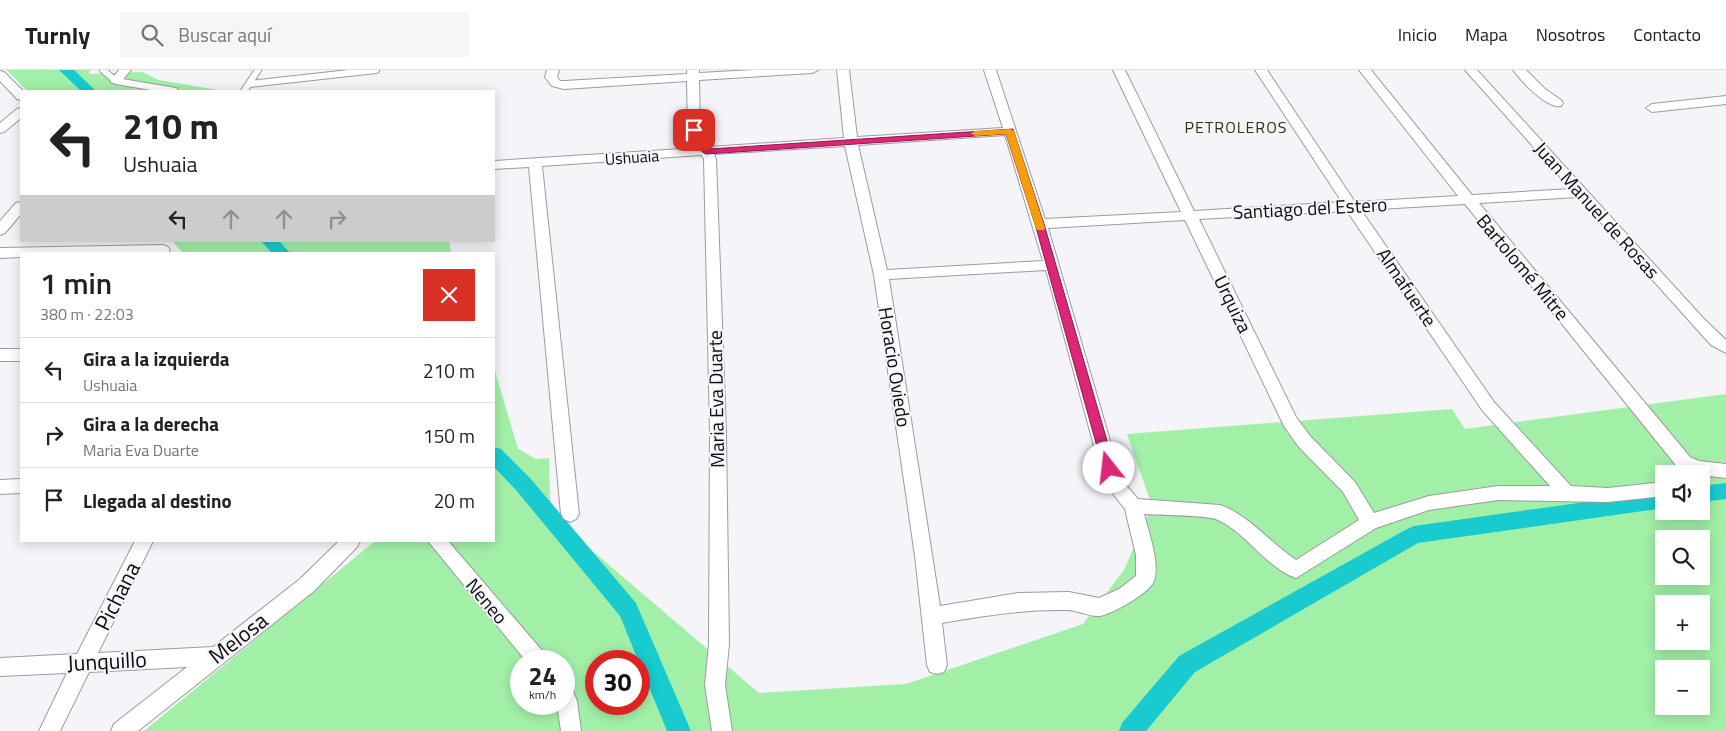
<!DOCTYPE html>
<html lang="es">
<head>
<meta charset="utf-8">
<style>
	body { margin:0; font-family:"Titillium Web",sans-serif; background:#f6f6f6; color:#222; height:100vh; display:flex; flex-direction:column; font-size:19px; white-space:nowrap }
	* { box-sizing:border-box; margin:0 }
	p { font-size:16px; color:#767676 }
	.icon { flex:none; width:28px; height:28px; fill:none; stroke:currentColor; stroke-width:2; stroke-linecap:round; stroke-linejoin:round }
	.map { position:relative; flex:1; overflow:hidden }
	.details { position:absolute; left:20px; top:182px; width:475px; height:290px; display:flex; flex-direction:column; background:#fff; border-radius:0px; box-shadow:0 2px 12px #0003 }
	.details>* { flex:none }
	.hud { position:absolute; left:20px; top:20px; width:475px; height:152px; border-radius:0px; box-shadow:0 2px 12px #0003; background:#fff; color:#222; overflow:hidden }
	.buttons { position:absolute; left:1655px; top:395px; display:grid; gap:10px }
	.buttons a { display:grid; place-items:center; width:55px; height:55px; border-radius:0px; background:#fff; box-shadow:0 2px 12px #0003; font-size:25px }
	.speed { position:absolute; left:510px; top:580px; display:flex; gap:10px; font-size:25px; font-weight:700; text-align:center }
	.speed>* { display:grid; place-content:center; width:65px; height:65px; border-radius:50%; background:#fff; box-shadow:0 2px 12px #0003; line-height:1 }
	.speed small { font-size:12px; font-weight:400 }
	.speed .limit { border:8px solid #d22; background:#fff; color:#111 }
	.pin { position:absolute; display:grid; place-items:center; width:42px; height:42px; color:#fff; margin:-21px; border-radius:10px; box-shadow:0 2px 8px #0006 }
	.me { position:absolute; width:55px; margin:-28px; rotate:344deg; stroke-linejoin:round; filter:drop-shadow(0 0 4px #0008) }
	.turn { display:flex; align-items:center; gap:18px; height:105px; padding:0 20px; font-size:22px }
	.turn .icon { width:65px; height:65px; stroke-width:2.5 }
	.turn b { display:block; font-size:35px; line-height:42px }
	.lanes { display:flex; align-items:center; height:48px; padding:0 20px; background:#0003; justify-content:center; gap:25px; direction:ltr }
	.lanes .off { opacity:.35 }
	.round { display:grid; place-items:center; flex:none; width:52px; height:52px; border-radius:0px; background:#f6f6f6 }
	.head { display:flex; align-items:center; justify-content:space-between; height:85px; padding:0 20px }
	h1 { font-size:30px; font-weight:600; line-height:38px }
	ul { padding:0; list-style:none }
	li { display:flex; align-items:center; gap:15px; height:65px; padding:0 20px; border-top:1px solid #e0e0e0 }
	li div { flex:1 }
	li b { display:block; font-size:19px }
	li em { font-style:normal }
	header { display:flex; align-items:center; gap:30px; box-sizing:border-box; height:70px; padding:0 25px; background:#fff; border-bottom:1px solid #e0e0e0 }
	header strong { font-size:24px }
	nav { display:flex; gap:28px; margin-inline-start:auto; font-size:18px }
	.search { width:350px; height:45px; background:#f6f6f6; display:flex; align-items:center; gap:12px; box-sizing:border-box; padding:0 18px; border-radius:0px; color:#767676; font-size:19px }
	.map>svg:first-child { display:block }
	.green { fill:#a2f0a8; fill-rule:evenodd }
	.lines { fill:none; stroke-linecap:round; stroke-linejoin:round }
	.canal { fill:#19cbcf; fill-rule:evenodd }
	.service-casing { stroke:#9c9ba0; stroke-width:8 }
	.minor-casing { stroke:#9c9ba0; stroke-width:2 }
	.service { stroke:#fff; stroke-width:6 }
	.minor { fill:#fff; fill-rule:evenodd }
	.route { fill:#db2777; stroke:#8e194d }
	.slow { fill:#f59e0b }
	.labels { text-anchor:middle; stroke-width:4; stroke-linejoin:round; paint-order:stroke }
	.far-neighbourhood-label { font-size:16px; letter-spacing:1px; fill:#31350c; stroke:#f5f4f9 }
	.far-street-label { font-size:16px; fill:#0c0b0d; stroke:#f5f4f9 }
	.street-label { font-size:19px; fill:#0c0b0d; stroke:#f5f4f9 }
	.near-street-label { font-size:22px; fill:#0c0b0d; stroke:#f5f4f9 }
</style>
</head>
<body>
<header>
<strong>Turnly</strong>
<div class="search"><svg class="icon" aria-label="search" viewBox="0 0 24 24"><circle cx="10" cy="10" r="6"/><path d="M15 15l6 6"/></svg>Buscar aquí</div>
<nav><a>Inicio</a><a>Mapa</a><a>Nosotros</a><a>Contacto</a></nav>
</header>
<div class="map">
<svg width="1726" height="661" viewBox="0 0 1726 661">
	<rect width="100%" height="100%" fill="#f5f4f9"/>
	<path class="green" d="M7,0H90L89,4L142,2L159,10L224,21H27Z
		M172,171H449L451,184H184Z
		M494,298L518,379L536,389L549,388L550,432L582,472L759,623L906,614L1083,554L1124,500L1152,436L1127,364L1452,339L1465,359L1726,324V661H144L375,471H494ZM1664,404H1701V441H1664ZM1664,469H1701V506H1664ZM1664,534H1701V571H1664ZM521,591H564V634H521ZM596,591H639V634H596ZM1664,599H1701V636H1664Z"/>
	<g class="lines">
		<path class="canal" d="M59,0H74L96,21H81Z
			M261,171H279L291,184H273Z
			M494,377L501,379L530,408L636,533L691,661H667L620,546L516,420L494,397Z
			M1726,413V429L1701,432V416Z
			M1664,421V438L1418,473L1195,602L1146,661H1119L1122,653L1179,586L1407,459L1414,456Z"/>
		<defs>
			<path id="service" d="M103,0L116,11L175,21
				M250,14L376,0
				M244,21L258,0"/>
			<path id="minor" d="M119,0H131L120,13H112L110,11Z
				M547,0H559L557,7L560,11H564L687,4V0H699V3L754,0H818L812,3L699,10L700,60L710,77L844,68L837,0H849L857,67L1003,58L984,0H996L1045,149L1181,142L1113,0H1125L1194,141L1342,132L1255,0H1267L1355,132L1458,126L1359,0H1371L1472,125L1571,119L1465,0H1477L1704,249L1726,270V283L1711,275L1578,127L1479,133L1690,387L1699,391L1726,394V408L1701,405V404H1675V394L1465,134L1361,140L1494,332L1571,416L1608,418L1664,412V426L1608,432L1498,430L1429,440L1376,458L1296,508C1265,497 1248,464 1218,450C1208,445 1158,445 1144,444C1149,463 1160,493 1154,511C1150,523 1112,544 1100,546C1090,547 1077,540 1067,540C1024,539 983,546 942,553L947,595L944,602L937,604L930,602L927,595L915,486L874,205L845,76L714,84L716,89L726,362L729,574L725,615L732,661H712L705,615L709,574L710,362L704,89L701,85L542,96L579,444L576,449L570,452L564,449L561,444L529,97L494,99V91L697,78L688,60L687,11L564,19L552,16L545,7ZM1005,65L1043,191L887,200L858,75ZM1347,141L1482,340L1550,416H1498L1429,426L1374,443L1355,412L1310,366L1296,347L1199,149ZM1185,150L1284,356L1298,376L1343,422L1359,450L1296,490C1270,473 1249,445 1220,435L1138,429L1125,414L1118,398L1048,158ZM1046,200L1100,398L1113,424L1125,439L1136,485V506L1119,519L1099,528L1069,522L1018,523L940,536L889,209Z
				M1513,0H1526L1545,19L1561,30L1563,33L1561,36C1547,39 1521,11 1513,0Z
				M0,1L4,2L23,21H21V30L17,29L0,11Z
				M1726,26V34L1652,42L1646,38L1652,34Z
				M21,38V48L4,62L0,63V53L17,39Z
				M21,132V144L5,163L0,165V151L16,133Z
				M163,175L168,177L170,180L168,183L21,184V187L0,188V178Z
				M0,279H21V291H0Z
				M21,409V423L0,424V410Z
				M135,471H153L98,583L213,577L300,509L339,471H360L357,477L314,521L138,661H111L114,654L187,597L89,602L60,661H39L67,603L0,606V588L77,584Z
				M428,471H448L545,584L548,591H526Z
				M564,614L571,617L577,631L581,661H561L557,634H564Z"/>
		</defs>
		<use href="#service" class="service-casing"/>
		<use href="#minor" class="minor-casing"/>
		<use href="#service" class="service"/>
		<use href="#minor" class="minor"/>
	</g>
	<path class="route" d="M694,57L697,58L709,79L1013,59L1044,154L1115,398L1113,401H1105L1103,398L1035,154L1006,64L706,84C698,81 693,69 689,60Z"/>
	<path class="slow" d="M1010,59L1014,61L1045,158L1044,160H1037L1036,158L1006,64L975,66L971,63L975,61Z"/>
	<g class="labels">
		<g class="far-neighbourhood-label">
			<text x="1236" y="63">PETROLEROS</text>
		</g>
		<g class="far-street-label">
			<text transform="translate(632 87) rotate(-4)" y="6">Ushuaia</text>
		</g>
		<g class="street-label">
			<text transform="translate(1310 138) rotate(-3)" y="7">Santiago del Estero</text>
			<text transform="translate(1597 140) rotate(48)" y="7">Juan Manuel de Rosas</text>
			<text transform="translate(1523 197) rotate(50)" y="7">Bartolomé Mitre</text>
			<text transform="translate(1407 217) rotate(56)" y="7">Almafuerte</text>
			<text transform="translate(1233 234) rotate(64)" y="7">Urquiza</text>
			<text transform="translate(895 297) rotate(81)" y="7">Horacio Oviedo</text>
			<text transform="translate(716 329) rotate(-91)" y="7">Maria Eva Duarte</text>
			<text transform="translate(487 531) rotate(50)" y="7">Neneo</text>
		</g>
		<g class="near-street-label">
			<text transform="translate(117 526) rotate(-63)" y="8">Pichana</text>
			<text transform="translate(238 568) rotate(-38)" y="8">Melosa</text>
			<text transform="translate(107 591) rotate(-3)" y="8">Junquillo</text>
		</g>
	</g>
</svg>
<div class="buttons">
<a><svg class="icon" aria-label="sound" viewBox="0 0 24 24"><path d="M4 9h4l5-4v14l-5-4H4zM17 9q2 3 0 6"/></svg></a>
<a><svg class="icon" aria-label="search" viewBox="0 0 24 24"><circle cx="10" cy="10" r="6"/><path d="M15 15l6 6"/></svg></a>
<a>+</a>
<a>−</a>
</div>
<div class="speed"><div>24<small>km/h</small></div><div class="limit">30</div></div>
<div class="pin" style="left:694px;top:60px;background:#d93025"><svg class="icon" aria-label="arrive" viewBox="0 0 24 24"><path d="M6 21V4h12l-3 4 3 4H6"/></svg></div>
<svg class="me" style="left:1109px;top:398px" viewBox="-20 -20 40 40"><circle r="19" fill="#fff"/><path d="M0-13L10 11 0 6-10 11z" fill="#db2777"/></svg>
<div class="hud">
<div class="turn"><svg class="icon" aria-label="left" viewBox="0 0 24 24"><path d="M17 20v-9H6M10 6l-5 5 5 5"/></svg><div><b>210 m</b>Ushuaia</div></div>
<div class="lanes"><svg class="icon" aria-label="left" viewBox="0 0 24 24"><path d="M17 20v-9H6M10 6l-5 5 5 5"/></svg><svg class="icon off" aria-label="ahead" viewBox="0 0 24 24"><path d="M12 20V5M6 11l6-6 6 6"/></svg><svg class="icon off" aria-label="ahead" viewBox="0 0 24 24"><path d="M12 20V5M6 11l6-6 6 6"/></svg><svg class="icon off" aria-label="right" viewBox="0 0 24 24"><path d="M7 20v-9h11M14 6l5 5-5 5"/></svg></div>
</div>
<section class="details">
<div class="head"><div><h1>1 min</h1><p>380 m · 22:03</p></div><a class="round" style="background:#d93025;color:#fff"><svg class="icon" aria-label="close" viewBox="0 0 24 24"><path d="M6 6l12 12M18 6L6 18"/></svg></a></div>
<ul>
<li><svg class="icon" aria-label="left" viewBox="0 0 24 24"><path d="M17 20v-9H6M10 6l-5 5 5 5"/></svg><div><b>Gira a la izquierda</b><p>Ushuaia</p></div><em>210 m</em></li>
<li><svg class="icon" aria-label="right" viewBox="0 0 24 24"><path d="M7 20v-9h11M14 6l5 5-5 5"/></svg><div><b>Gira a la derecha</b><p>Maria Eva Duarte</p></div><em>150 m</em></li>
<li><svg class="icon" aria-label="arrive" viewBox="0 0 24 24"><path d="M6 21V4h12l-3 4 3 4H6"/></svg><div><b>Llegada al destino</b></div><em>20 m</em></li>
</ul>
</section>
</div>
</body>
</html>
